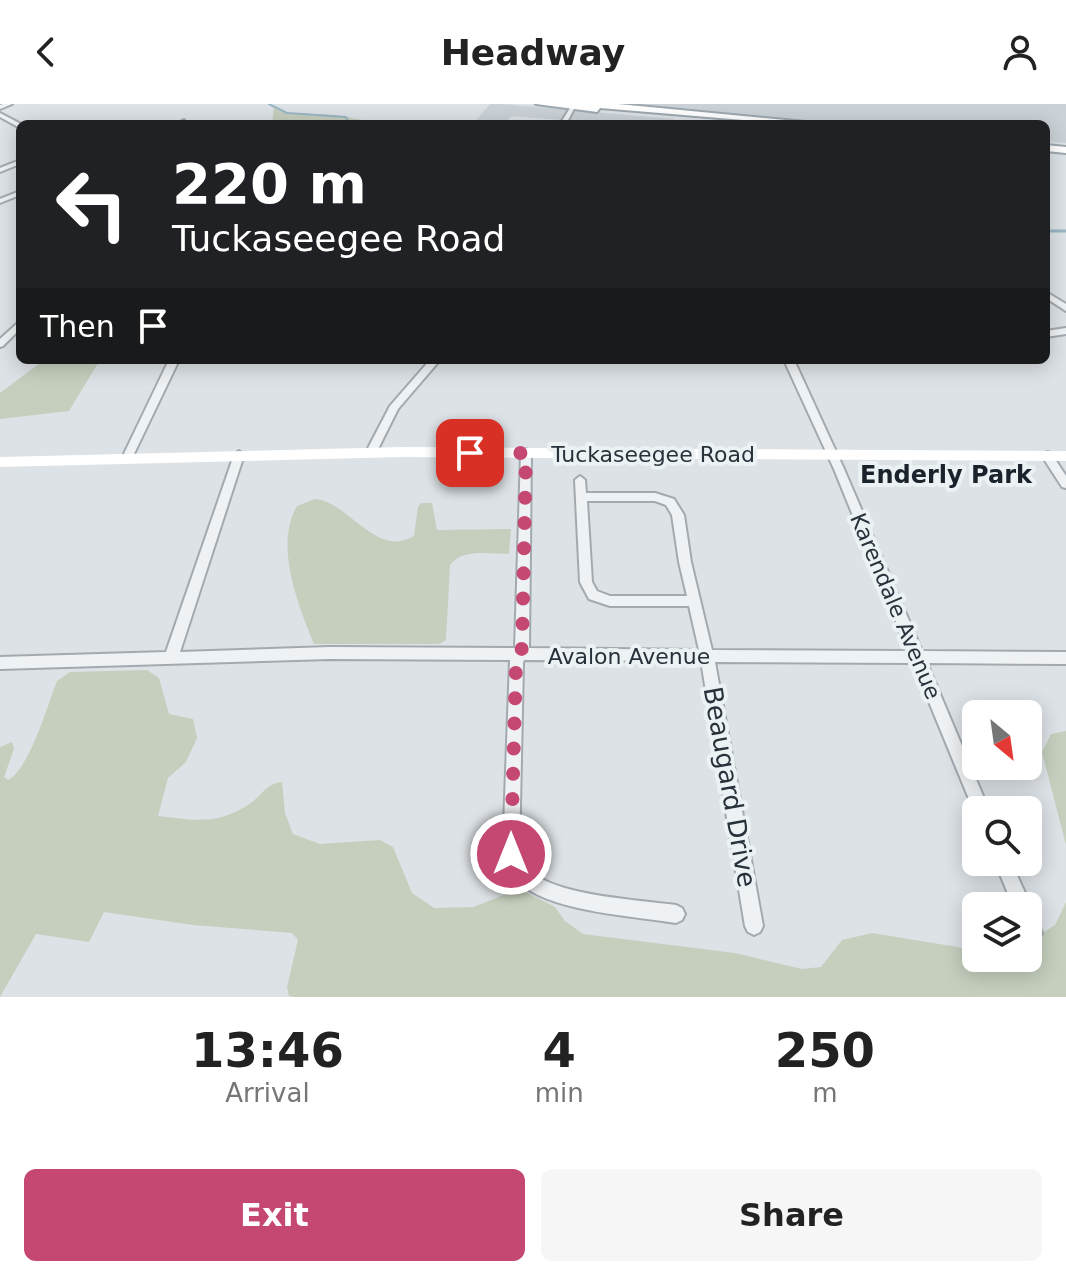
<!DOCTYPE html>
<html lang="en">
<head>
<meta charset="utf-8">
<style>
	body { margin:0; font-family:"DejaVu Sans",sans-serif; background:#f6f6f6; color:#222; height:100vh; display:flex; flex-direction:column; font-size:30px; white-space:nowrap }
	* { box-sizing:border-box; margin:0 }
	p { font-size:26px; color:#767676 }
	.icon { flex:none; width:44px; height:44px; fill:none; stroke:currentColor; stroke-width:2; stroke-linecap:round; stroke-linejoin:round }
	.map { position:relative; height:893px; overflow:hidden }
	.side { display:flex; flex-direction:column; background:#fff; flex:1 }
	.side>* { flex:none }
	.top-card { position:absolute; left:16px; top:16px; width:1034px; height:244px; border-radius:12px; box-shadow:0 4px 20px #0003; background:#202124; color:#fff; overflow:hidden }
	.needle { width:52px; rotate:151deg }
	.fabs { position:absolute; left:962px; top:596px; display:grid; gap:16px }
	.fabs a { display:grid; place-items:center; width:80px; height:80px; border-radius:12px; background:#fff; box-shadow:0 4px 20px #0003; font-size:40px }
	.pin { position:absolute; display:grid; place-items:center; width:68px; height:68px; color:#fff; margin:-34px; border-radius:16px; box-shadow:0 4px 12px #0006 }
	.me { position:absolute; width:88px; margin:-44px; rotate:0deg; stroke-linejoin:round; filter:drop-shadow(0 0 6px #0008) }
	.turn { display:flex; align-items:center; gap:28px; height:168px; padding:0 24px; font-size:36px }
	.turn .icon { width:104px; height:104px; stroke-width:2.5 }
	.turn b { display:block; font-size:56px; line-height:68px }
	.then { display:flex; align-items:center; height:76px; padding:0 24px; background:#0003; gap:16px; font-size:30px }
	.eta { display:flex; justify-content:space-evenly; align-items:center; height:136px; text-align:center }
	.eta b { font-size:48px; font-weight:700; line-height:56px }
	.cta { display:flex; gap:16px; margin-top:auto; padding:16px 24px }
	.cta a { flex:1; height:92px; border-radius:12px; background:#c54873; color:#fff; font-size:32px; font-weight:700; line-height:92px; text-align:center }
	.cta a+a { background:#f6f6f6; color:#222 }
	header { display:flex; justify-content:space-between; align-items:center; height:104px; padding:0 24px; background:#fff; font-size:36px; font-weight:700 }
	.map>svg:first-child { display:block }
	.built { fill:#cbd2d7 }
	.green { fill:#c6cfbe }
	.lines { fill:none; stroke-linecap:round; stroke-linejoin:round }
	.stream-far1 { stroke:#99b6c4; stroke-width:2 }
	.stream { stroke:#99b6c4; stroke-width:3 }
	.minor-casing { stroke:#a3aaaf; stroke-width:4 }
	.primary-casing { stroke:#9da8b0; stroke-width:4 }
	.minor { fill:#eff2f4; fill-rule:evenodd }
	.secondary { fill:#fff; fill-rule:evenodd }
	.primary { fill:#fff; fill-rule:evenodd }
	.route { stroke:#c54873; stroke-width:14; stroke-dasharray:0 25.2 }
	.labels { text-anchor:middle; stroke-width:8; stroke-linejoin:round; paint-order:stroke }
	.street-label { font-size:22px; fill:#27323b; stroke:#ecf1f4 }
	.neighbourhood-label { font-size:24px; font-weight:bold; fill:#1a232c; stroke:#ecf1f4 }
	.near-street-label { font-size:26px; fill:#27323b; stroke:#ecf1f4 }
</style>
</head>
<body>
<header><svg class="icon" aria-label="back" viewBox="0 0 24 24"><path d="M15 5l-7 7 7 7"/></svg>Headway<svg class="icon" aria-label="person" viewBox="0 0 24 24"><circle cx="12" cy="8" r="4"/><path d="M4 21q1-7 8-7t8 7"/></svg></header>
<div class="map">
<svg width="1066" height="893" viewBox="0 0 1066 893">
	<rect width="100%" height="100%" fill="#dde2e6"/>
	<path class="built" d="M490,0H502L674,15L672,20H611L511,12L505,20H473Z
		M641,0H1066V39L1046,37V20H849L640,2Z"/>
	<path class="green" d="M274,2L287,9L335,11L384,20H272Z
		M44,256H100L69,307L0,315V289Z
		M315,395C348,397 376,455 414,432L418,403L421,399H432L437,426L511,425L509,450C490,450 462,444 450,461L446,536L439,540H314C298,501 274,441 297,402Z
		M147,566L159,574L169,610L193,615L197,634L186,658L168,674L158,712C195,716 217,722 251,699C262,691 267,679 282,678L285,709L293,730L320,740L380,736L393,743L412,789L434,804L473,803L520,785L555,803L565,817L583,830L735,849L802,865L821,863L842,836L872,829L976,846V854H1028V838L1055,821L1066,798V893H294L289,892L287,883L298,836L292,829L193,821L104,808L89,838L36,830L0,893V643L12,638L14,645L4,673L8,676C29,666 48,600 57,577L70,568Z
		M1066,627V741L1042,648L1051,630Z"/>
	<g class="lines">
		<path class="stream-far1" d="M269,0L287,9L346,13L348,17L367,20"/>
		<path class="stream" d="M1046,127H1066"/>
		<defs>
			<path id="minor" d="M3,0H12L0,5V1Z
				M572,1L575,3L566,20H560Z
				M0,9L21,20L20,24L0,13Z
				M184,16L186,19L177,20Z
				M20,56V60L0,68V64Z
				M20,87V91L0,99V95Z
				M1046,188L1066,200V207L1046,194Z
				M20,217V225L3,242L0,243V235Z
				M1066,224V230L1046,233V227Z
				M169,256H179L132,354L131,357H123L122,354Z
				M430,256H440L398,305L375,351H367L366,348L390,302Z
				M784,256H794L844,365L922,547L1066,548V560L927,559L989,706H976V712L913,559L715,558L763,822L760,828L754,831L748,828L745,822L701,557L524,556L523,559L519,750C523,757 527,764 534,770C563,792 639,796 676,801L682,804L685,810L682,816L676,819C633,812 557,808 523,782C512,774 508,762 503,750L510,556L330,555L0,565V553L166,548L234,351L239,347L244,351L180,548L330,543L515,544L521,349L526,345L531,349L529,544L699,546L689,502H610L589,495L580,478L575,376L580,372L585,376L586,389H655L674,395L684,411L691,458L712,546L908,547L834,365ZM587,397H655L666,401L672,411L679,458L687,492H610L597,487L592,478Z
				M1047,348L1051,349L1066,372V384L1062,383L1042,352Z
				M995,758H1011L1031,802L1028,808V802H1013Z
				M1028,808L1034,811L1042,829L1039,835L1033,838L1028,836Z"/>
			<path id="primary" d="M536,0H618L827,20H792L600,4L597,8Z
				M1046,41L1066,43V49L1046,47Z"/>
		</defs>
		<use href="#minor" class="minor-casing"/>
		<use href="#primary" class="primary-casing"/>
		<use href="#minor" class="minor"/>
		<path class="secondary" d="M402,343L1066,347V357L402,353L0,363V353Z"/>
		<use href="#primary" class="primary"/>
	</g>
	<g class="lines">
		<path class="route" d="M470,349H526L522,544L516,559L511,750"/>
	</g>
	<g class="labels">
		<g class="street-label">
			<text x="653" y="358">Tuckaseegee Road</text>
			<text transform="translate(896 502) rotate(67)" y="8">Karendale Avenue</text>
			<text x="629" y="560">Avalon Avenue</text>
		</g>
		<g class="neighbourhood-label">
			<text x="946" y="379">Enderly Park</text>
		</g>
		<g class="near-street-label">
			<text transform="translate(730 683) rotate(80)" y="9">Beaugard Drive</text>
		</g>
	</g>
</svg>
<div class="fabs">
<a><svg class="needle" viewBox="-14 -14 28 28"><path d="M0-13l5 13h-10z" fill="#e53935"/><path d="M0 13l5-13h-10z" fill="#767676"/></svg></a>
<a><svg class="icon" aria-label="search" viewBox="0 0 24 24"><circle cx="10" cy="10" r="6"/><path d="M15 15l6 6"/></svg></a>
<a><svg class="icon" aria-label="layers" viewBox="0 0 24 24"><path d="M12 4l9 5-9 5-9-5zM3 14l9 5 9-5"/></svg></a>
</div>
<div class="pin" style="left:470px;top:349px;background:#d93025"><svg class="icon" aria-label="arrive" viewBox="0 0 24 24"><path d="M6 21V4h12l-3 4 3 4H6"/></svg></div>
<svg class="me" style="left:511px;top:750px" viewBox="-20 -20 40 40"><circle r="17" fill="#c54873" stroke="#fff" stroke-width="3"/><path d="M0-11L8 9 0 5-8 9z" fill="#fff"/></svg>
<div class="top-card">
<div class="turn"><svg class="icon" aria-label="left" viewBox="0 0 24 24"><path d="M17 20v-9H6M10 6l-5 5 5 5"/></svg><div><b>220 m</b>Tuckaseegee Road</div></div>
<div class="then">Then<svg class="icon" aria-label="arrive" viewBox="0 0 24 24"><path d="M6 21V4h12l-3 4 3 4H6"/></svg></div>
</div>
</div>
<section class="side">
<div class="eta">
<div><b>13:46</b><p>Arrival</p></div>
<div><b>4</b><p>min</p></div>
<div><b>250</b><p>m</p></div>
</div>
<div class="cta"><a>Exit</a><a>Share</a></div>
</section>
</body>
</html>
